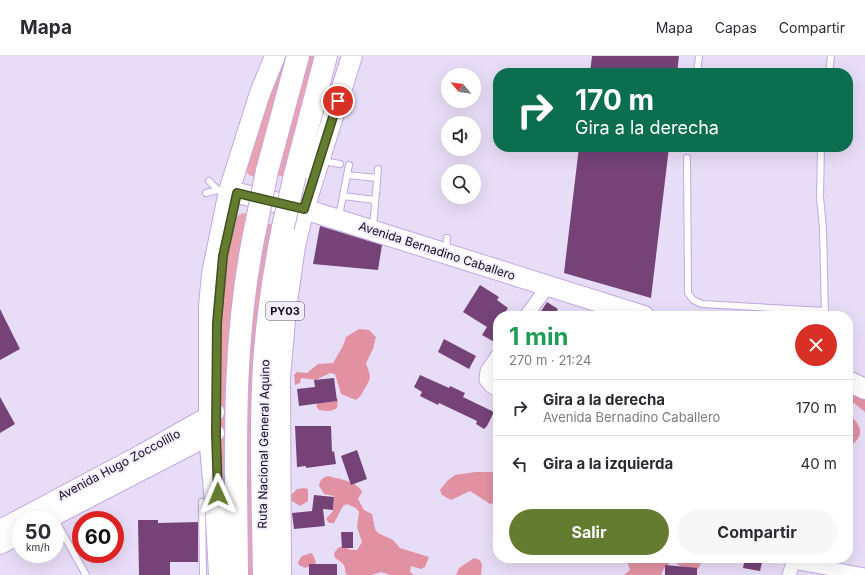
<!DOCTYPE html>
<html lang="es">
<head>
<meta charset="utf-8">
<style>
	body { margin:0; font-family:Inter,sans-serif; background:#f7f7f7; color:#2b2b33; height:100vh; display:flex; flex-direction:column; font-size:15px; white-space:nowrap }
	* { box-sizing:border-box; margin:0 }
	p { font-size:13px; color:#7c7c81 }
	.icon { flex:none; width:22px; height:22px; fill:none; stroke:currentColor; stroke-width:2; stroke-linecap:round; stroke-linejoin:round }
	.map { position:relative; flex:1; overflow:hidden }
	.side { position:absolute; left:493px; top:255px; width:360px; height:252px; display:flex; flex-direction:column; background:#fff; border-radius:16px; box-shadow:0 4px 16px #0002 }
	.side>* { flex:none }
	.top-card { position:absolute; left:493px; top:12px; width:360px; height:84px; border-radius:16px; box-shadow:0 4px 16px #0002; background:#0b6e4f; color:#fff; overflow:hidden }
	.needle { width:26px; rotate:299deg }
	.fabs { position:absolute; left:441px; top:12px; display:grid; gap:8px }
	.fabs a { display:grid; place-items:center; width:40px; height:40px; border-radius:50%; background:#fff; box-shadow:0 4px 16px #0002; font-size:20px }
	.speed { position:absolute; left:12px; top:455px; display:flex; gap:8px; font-size:20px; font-weight:700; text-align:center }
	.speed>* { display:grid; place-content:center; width:52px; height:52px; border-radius:50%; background:#fff; box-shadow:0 4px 16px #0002; line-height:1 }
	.speed small { font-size:10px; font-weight:400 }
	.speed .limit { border:6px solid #d22; background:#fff; color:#111 }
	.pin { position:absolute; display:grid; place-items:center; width:34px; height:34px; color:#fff; margin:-17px; border:2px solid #fff; border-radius:50%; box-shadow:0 1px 4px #0007 }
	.me { position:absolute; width:44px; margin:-22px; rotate:359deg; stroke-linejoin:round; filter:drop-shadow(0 0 3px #0008) }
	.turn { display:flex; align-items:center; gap:14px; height:84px; padding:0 16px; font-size:18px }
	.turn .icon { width:52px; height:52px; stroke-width:2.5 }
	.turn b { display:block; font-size:28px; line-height:34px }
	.round { display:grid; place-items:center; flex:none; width:42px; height:42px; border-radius:21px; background:#f7f7f7 }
	.head { display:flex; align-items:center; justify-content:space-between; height:68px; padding:0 16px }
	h1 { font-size:24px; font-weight:700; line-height:30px; color:#1e9e55 }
	.cta { display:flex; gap:8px; margin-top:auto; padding:8px 16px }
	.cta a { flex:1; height:46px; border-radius:24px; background:#637c30; color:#fff; font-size:16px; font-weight:700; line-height:46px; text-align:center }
	.cta a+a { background:#f7f7f7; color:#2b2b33 }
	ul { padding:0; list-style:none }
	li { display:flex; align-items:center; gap:12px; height:56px; padding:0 16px; border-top:1px solid #e1e1e2 }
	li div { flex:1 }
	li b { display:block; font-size:15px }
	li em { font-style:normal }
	header { display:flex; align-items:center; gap:24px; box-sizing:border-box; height:56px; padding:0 20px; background:#fff; border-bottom:1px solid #e1e1e2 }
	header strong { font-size:19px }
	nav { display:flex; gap:22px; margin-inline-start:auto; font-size:14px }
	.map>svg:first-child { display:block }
	.green { fill:#eaa2b1 }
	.forest { fill:#e291a3 }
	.building { fill:#754377 }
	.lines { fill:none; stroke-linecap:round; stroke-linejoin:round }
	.lane-casing { stroke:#c3a7e3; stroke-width:8 }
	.street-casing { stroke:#c3a7e3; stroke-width:15 }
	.secondary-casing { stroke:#c3a7e3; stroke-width:20 }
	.primary-casing { stroke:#c3a7e3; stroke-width:22 }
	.highway-casing { stroke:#c3a7e3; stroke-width:24 }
	.lane { stroke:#fff; stroke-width:6 }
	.street { stroke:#fff; stroke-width:13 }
	.secondary { stroke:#fff; stroke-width:18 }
	.primary { stroke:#fff; stroke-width:20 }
	.highway { stroke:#fff; stroke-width:22 }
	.highway-bridge-casing { stroke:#c3a7e3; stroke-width:24; stroke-linecap:butt }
	.highway-bridge { stroke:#fff; stroke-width:22 }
	.route-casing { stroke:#40511f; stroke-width:10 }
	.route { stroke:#637c30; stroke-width:7 }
	.labels { text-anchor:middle; stroke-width:4; stroke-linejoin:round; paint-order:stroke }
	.shield { fill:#f2edfa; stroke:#574e61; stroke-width:1 }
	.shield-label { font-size:11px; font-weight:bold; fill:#140a1f }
	.street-label { font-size:12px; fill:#140a1f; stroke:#f2edfa }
</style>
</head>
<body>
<header>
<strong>Mapa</strong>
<nav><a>Mapa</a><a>Capas</a><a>Compartir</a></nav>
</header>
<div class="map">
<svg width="865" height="519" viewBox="0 0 865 519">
	<rect width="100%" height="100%" fill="#e8ddf6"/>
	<path class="green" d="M306,0H318L285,121L274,118Z
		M283,4L285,9L255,121L249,119L247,116L246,113L255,72Z
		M243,157L246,158L241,188L232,257L228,519L224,494L221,368L222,246L227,204L237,160Z
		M263,167L275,169L258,519H246L248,290Z"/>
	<path class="forest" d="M359,273L369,274L376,281L373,293L366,307C371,322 372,321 364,334C362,338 360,341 356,344L341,338L335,318L330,317L316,324L301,322L300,327L295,329L294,319L297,316L307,317L318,308L333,307L343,290L346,281Z
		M848,328L865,336V356L854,347L848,348Z
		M333,342L338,343L337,352C331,356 326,355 319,354L316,350L319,346Z
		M848,359C852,361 854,363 857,367C865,379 856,385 848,393Z
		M475,416H491L498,418V446L490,448L470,435L451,444L442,439L440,434L447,425L455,419Z
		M328,420C339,423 357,425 362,436L358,443L364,454L372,458L375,473L378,477L393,484L400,492L429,501L425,511L421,513L411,510L410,516L414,519H390L381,516L371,519H347L345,516C346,508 341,506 335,502L334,497L338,492L342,490L351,494H357L362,486L357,471L359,456L356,452L347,448L343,450L334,467H329L326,463L333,455L334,440L324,438L319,430C320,424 322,422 328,420Z
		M304,432L308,433V445L300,450L292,445L290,440L297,433Z
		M311,497L313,499L316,506L315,508L305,512L299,509L298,506L302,500Z
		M474,502L480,504L482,509L481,519H456L459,512Z
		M626,502H703V503L698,513L689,515L672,505L664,512L661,519H624L630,514Z"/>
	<path class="building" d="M592,0H679L677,17H590Z
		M579,91H669L651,242L564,217Z
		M320,170L382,189L378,214L313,208Z
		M480,229L499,241L497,244L508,252L503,260H498V288L482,279L487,271L463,256Z
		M547,246L558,253L553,260H538Z
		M0,253L20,293L0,304Z
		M444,283L476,300L469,313L438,296Z
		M420,319L449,332L450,330L465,337L463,341L494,356L487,370L484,373L476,368L477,365L456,355L439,347L438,349L420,340L422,336L414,331Z
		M334,322L337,345L299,350L297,333L315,331L314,324Z
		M0,341L15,368L0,377Z
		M295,370H331L332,396L334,395L336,408L306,412V410L297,411Z
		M357,394L367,423L351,429L341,400Z
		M314,439L334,441L333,454L323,453L325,470L294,473L292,457L312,455Z
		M138,464H158V467L198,466V506H170V519H139Z
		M341,476H353V492H342Z
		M745,502H763L760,515L743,512Z
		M309,508H337V519H309Z
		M665,509L697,512V519H665Z"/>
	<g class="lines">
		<defs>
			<path id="lane" d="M697,17L699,0
				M829,17L831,0
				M821,91L820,141L823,172L825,260
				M687,102L688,237L693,244L702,248L825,255
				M323,105L340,108
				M347,119L377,122
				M209,125L218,134
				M206,137L218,134L226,135
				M343,140L375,144
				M339,160L349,109
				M373,171L378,113
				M446,194L447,182
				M202,446L203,519
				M54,462L86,519"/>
			<path id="street" d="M526,260L548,230
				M498,299L487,315L486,324L491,330L498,334
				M794,506L865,519
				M789,519L795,502"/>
			<path id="secondary" d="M47,464L215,377
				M0,473L141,398L215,356
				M0,489L21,478"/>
			<path id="primary" d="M229,135L304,153L644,260
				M848,325L865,333
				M219,519L215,445L209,380V250L212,218L229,135L260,37L275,0
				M281,519L280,322L286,253L295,190L304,153L352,0"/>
			<path id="highway" d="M267,115L298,0
				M295,119L326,0
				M237,519C236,404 231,287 255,174
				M264,519C263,449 260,379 264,309C267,263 274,217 283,171"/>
		</defs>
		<use href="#lane" class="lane-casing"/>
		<use href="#street" class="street-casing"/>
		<use href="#secondary" class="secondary-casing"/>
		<use href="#primary" class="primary-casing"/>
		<use href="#highway" class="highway-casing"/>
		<use href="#lane" class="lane"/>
		<use href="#street" class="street"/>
		<use href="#secondary" class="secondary"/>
		<use href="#primary" class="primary"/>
		<use href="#highway" class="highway"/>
		<defs>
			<path id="highway-bridge" d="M283,171L295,119
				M255,174L267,115"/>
		</defs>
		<use href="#highway-bridge" class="highway-bridge-casing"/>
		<use href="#highway-bridge" class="highway-bridge"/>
	</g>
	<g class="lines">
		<defs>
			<path id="route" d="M218,438L216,377L217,267L223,200L237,137L304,153L338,45"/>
		</defs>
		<use href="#route" class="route-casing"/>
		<use href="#route" class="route"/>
	</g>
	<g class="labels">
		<rect class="shield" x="266" y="246" width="38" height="18" rx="3"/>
		<g class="shield-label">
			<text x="285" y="259">PY03</text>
		</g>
		<g class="street-label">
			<text transform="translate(437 195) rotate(18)" y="4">Avenida Bernadino Caballero</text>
			<text transform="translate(264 388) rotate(-89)" y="4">Ruta Nacional General Aquino</text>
			<text transform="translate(119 409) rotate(-28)" y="4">Avenida Hugo Zoccolillo</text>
		</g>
	</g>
</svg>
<div class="fabs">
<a><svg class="needle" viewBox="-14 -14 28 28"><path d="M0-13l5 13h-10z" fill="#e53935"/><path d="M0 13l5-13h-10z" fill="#7c7c81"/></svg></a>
<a><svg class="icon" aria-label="sound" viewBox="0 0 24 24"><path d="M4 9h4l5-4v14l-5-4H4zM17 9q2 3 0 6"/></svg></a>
<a><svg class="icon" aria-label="search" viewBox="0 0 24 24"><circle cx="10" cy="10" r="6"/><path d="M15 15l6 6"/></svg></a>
</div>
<div class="speed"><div>50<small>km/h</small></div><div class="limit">60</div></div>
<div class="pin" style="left:338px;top:45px;background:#d93025"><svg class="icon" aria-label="arrive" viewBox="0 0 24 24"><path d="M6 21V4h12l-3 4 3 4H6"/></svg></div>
<svg class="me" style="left:218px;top:438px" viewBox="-20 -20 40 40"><path d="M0-17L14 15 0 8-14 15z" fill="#637c30" stroke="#fff" stroke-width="4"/></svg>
<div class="top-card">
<div class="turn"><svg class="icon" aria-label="right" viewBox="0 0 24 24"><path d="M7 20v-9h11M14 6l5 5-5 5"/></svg><div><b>170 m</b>Gira a la derecha</div></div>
</div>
<section class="side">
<div class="head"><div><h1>1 min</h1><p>270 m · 21:24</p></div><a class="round" style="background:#d93025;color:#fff"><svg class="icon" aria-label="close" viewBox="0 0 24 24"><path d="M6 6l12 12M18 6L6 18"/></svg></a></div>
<ul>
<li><svg class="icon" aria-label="right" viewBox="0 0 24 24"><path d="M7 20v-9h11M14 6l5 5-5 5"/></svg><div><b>Gira a la derecha</b><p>Avenida Bernadino Caballero</p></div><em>170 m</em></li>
<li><svg class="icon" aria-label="left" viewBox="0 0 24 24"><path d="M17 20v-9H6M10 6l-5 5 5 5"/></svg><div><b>Gira a la izquierda</b></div><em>40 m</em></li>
</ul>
<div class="cta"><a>Salir</a><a>Compartir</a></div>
</section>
</div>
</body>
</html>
